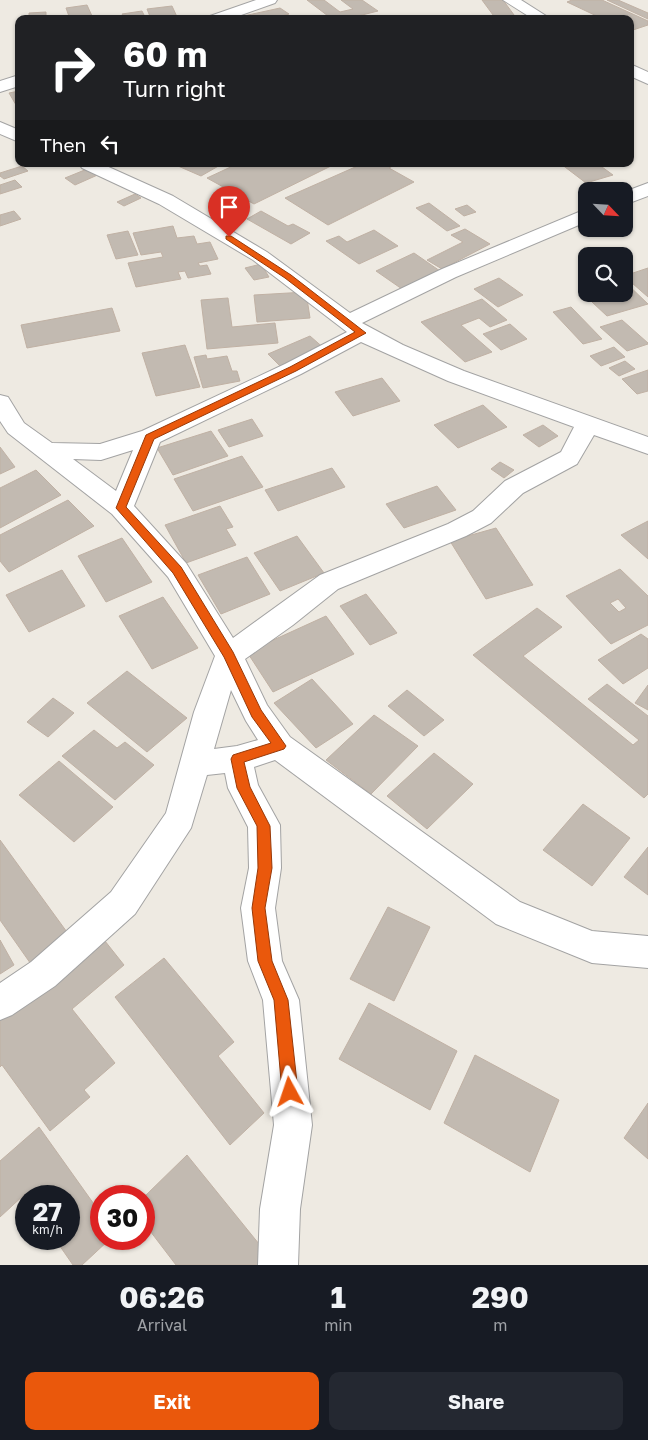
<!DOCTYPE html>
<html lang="en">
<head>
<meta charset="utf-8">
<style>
	body { margin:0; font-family:"Golos Text",sans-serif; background:#242831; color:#f1f3f6; height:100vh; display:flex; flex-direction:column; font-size:19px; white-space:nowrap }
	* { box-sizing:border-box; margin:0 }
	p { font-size:16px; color:#9ea1a6 }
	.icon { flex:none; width:28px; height:28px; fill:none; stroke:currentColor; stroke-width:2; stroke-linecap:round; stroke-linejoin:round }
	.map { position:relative; height:1265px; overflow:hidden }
	.details { display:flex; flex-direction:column; background:#171b24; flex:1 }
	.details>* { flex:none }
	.top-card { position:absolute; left:15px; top:15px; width:619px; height:152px; border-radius:10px; box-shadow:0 1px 4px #0004; background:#202124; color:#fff; overflow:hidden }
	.needle { width:32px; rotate:115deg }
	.tools { position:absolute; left:578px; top:182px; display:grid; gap:10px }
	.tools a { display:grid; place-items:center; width:55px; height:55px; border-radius:10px; background:#171b24; box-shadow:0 1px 4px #0004; font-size:25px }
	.speed { position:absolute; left:15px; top:1185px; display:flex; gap:10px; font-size:25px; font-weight:700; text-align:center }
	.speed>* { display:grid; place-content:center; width:65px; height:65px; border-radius:50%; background:#171b24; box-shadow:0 1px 4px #0004; line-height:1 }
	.speed small { font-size:12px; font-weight:400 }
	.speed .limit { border:8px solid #d22; background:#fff; color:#111 }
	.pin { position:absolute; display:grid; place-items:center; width:42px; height:42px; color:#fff; margin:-51px -21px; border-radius:50% 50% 50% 0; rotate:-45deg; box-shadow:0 0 5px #0007 }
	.pin .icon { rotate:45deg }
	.me { position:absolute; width:55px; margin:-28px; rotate:355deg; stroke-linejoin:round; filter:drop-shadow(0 0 4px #0008) }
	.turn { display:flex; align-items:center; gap:18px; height:105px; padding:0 25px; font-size:22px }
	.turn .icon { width:65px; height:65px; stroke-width:2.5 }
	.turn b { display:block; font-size:35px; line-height:42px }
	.then { display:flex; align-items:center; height:48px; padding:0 25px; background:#0003; gap:10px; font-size:19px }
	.eta { display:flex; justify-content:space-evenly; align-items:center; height:85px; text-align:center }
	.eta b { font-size:30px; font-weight:700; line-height:35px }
	.primary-button { display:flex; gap:10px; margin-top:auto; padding:10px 25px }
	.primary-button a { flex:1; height:58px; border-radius:10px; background:#ea580c; color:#fff; font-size:20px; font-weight:700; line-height:58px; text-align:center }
	.primary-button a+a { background:#242831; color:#f1f3f6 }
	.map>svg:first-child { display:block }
	.building { fill:#c2bab1; stroke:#c0b1a4; fill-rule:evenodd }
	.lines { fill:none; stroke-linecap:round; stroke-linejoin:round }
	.street-casing { stroke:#a3a3a3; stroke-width:2 }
	.street { fill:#fff; fill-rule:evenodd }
	.route { fill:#ea580c; stroke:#983908 }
</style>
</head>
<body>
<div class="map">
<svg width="648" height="1265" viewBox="0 0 648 1265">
	<rect width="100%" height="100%" fill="#eeeae2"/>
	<path class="building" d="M307,0H324L340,12L353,9L341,0H362L378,11L346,19H332Z
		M482,0H503L517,19H496Z
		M572,0H602L648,21V25L630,31V19H603L567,2Z
		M607,0H618L648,13V19Z
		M87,5L92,16L70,19L66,8Z
		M172,6L178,19H151L147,9Z
		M280,8L289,14L271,19L239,17Z
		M142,11L146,19H125L122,14Z
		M46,12V19H29V13Z
		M19,91V110L9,93Z
		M182,164H222L201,176L178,166Z
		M237,164H335L254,204L207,178Z
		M362,164H396L389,168L414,182L328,225L285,198Z
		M561,164H598L613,175L586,183Z
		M22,166L28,171L4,179L0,176V173Z
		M92,167L102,173L75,185L65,178Z
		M15,180L22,187L0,194V185Z
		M135,194L141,198L124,206L117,202Z
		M429,203L460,226L447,231L416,208Z
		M467,205L476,212L464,216L455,209Z
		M14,211L21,219L0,226V215Z
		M261,211L288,226L293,224L310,233L291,244L247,219Z
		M173,226L177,238L194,236L197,244L210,242L218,259L198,263L200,266L207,265L211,274L188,278L185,271L178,272L181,279L136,287L128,263L163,257L161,252L141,255L133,233Z
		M465,229L490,244L442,269L427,260L463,242L451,235Z
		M374,230L398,246L359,264L326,241L339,236L347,242Z
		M128,231L138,255L116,259L107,235Z
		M414,253L440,271L402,289L376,271Z
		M261,264L269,277L254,280L245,268Z
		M648,268V297L624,276Z
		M499,278L523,295L498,307L474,289Z
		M624,281L648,304L607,316L592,302L611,296L608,294H624Z
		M306,292L310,318L257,322L254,295Z
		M228,298L232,327L275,323L278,343L207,349L201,300Z
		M482,299L507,320L490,327L479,318L461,325L492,352L465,362L421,322Z
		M571,307L602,339L583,344L553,312Z
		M112,308L120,331L27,348L21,325Z
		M622,320L648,343V344L627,351L600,327Z
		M510,324L527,339L501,350L483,334Z
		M310,336L326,350L283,369L268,354Z
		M185,345L200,387L156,396L142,353Z
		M614,347L625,357L601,366L590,356Z
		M206,355L207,359L227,356L232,371H237L240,381L203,388L194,357Z
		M625,361L635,369L619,376L609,368Z
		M648,370V391L637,394L622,379Z
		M382,378L400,401L353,416L335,392Z
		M483,405L507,427L458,448L434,425Z
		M252,419L263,436L229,447L218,430Z
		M543,425L558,436L539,447L523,435Z
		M211,431L228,456L173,475L157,448Z
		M0,447L15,467L0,474Z
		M242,456L263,487L193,511L174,479Z
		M500,462L514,470L504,478L491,469Z
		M332,468L345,487L278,511L265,490Z
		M36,470L61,495L0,528V488Z
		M437,486L456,510L404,528L386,504Z
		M68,500L94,526L9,572L0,561V535Z
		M220,506L233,527L226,529L236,545L186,563L165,525Z
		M648,521V559L621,535Z
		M496,528L533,585L486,599L450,541Z
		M297,536L324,573L280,591L254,553Z
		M122,538L152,582L106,602L78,556Z
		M247,557L270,594L221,614L198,575Z
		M620,569L648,596V625L611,644L566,596ZM618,599L626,608L619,612L610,603Z
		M62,570L85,606L29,632L6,595Z
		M366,594L397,633L370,645L340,606Z
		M163,597L198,648L152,669L119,616Z
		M537,608L562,627L523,656L633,745L639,740L588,699L607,684L648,716V794L644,798L473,655Z
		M326,616L354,654L273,692L247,652Z
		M641,634L648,639V668L623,684L598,660Z
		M127,671L187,718L147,752L87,703Z
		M312,679L353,724L316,748L274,703Z
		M648,685V710L635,703Z
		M407,690L444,720L424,736L388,706Z
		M53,698L74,713L48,737L27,722Z
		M374,715L418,746L371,794L326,760Z
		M94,730L117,748L125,742L154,765L115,800L62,756Z
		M434,753L473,784L427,829L387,796Z
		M59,761L113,807L74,842L19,795Z
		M583,804L630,838L592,886L543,850Z
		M0,840L72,939L33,967L0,920Z
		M648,847V895L624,877Z
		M388,907L430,927L394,1001L350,979Z
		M101,936L124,965L72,1009L115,1063L84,1090L90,1097L50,1131L2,1065L0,1067V1015Z
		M0,940L14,965L0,974Z
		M164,958L234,1042L218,1056L264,1113L230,1145L115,997Z
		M369,1003L457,1051L430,1110L339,1059Z
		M475,1055L559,1100L530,1172L444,1123Z
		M648,1103V1159L624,1138Z
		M39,1127L101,1214V1239H110L82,1265H73L55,1239H69V1196H26L25,1194L0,1217V1161Z
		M187,1155L272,1260L267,1265H176L144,1223V1197Z"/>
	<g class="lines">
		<defs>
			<path id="street" d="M256,0H277L275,3L230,19H208L210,16Z
				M503,0H521L551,19H533Z
				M630,64L648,72V84L630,76Z
				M19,75V86L0,92V81Z
				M0,122L19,130V142L0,134Z
				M79,164H102L173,196L267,252L350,313L442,269L586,209V222L456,277L362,323L403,345L464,371L648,437V454L594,435L577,464L523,493L491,523L466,536L338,589L293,625L245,659L267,705L290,737L520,902L592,931L648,936V968L592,963L496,924L275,760L254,767L258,785L280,825L281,868L275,908L282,961L299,1000L312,1125L300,1209L298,1265H258L260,1209L274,1125L263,1000L248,961L241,908L249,868L248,827L228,788L225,773L207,775L191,828L135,914L55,986L12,1015L0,1020V983L31,962L111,892L166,813L194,712L215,656L168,577L112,514L8,433L0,421V395L8,397L24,423L52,443L100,444L142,431L285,364L347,332L253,260L159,204L82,168ZM361,342L448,381L574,427L561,452L505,481L473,511L448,524L320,575L233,638L186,563L134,506L160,442L301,374ZM133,450L116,491L73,459L101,460ZM231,690L246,721L258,740L237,746L214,749Z
				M648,183V196L624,205V192Z"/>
		</defs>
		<use href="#street" class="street-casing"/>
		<use href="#street" class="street"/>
	</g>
	<path class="route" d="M226,236H231L291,275L366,333L296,371L154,439L126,507L181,567L233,652L261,710L286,746L284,749L244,762L250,787L270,826L272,868L265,908L272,961L288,1000L298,1092L295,1098L290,1100L284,1098L282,1092L274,1000L258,961L252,908L258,868L257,826L237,788L231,759L233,755L271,743L252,717L224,657L173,573L116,508L146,435L290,367L355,332L285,278L226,239Z"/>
</svg>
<div class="tools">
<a><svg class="needle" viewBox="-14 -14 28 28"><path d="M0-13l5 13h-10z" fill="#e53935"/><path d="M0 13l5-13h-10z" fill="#9ea1a6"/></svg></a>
<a><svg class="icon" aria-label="search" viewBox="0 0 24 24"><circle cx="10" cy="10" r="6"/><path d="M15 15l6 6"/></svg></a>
</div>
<div class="speed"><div>27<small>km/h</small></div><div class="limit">30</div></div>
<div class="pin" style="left:229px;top:237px;background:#d93025"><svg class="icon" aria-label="arrive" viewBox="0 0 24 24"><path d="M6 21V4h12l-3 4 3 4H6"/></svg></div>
<svg class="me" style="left:290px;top:1092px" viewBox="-20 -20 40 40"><path d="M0-17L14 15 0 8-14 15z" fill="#ea580c" stroke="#fff" stroke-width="4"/></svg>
<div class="top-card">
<div class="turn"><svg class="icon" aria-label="right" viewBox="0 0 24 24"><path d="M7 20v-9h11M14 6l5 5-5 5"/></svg><div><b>60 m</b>Turn right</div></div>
<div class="then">Then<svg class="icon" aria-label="left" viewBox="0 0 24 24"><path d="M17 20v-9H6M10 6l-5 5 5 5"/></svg></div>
</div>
</div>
<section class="details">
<div class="eta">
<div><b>06:26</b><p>Arrival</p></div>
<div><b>1</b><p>min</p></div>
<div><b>290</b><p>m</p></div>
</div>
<div class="primary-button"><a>Exit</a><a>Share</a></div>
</section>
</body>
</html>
